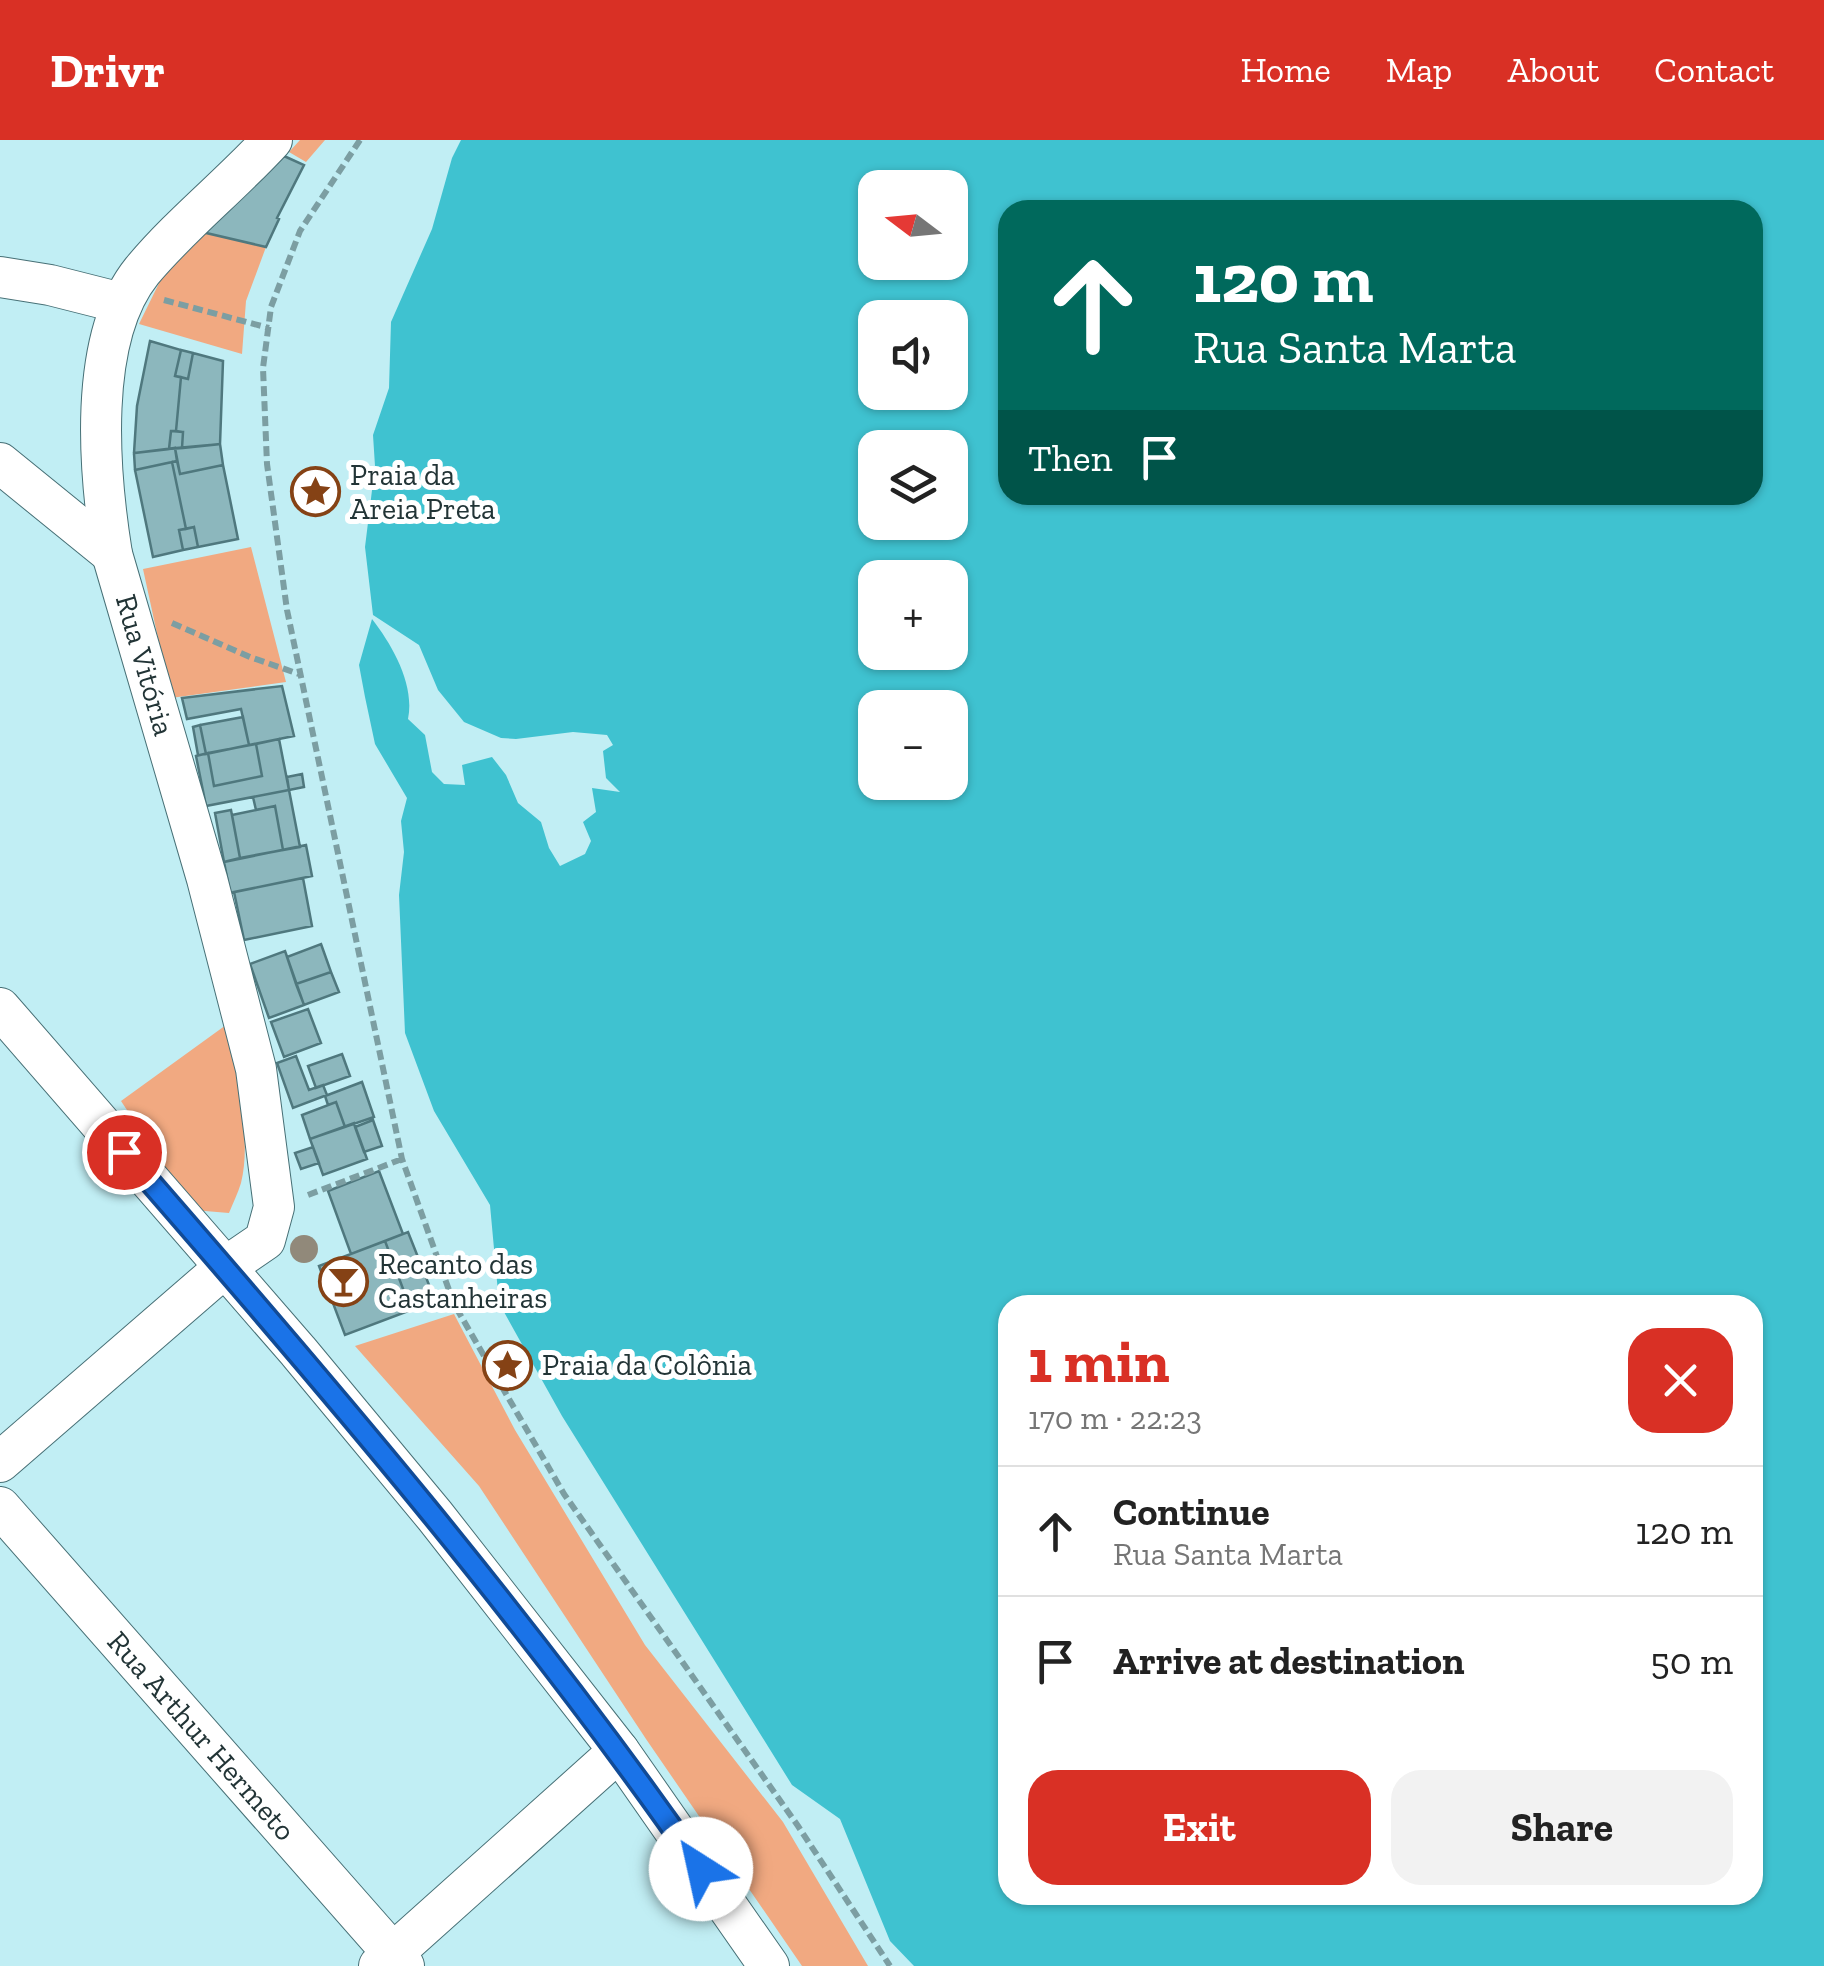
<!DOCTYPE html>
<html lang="en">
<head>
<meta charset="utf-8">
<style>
	body { margin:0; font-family:"Zilla Slab",serif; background:#f2f2f2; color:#222; height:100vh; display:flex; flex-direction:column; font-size:38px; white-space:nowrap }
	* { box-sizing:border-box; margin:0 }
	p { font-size:32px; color:#767676 }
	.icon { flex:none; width:55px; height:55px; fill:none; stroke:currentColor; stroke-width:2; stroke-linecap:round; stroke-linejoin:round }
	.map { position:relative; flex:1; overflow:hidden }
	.sheet { position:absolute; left:998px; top:1155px; width:765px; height:610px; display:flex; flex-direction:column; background:#fff; border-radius:30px; box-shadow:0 2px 8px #0004 }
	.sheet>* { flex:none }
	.guide { position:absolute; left:998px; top:60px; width:765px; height:305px; border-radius:30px; box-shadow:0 2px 8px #0004; background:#00695c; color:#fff; overflow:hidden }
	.needle { width:65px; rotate:286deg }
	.fabs { position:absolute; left:858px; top:30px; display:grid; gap:20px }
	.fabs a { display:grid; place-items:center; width:110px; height:110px; border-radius:20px; background:#fff; box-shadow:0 2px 8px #0004; font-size:50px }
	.pin { position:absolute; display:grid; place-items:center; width:85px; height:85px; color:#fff; margin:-42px; border:5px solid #fff; border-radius:50%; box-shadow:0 2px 10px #0007 }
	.me { position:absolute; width:110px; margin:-55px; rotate:325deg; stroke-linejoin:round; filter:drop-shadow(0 0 8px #0008) }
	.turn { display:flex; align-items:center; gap:35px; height:210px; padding:0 30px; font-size:45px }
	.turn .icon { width:130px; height:130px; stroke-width:2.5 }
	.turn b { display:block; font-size:70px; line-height:85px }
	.then { display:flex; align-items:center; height:95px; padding:0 30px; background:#0003; gap:20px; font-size:38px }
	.round { display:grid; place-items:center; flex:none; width:105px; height:105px; border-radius:30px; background:#f2f2f2 }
	.headline { display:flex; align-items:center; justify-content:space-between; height:170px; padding:0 30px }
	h1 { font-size:60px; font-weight:700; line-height:75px; color:#d93025 }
	.action { display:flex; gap:20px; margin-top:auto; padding:20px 30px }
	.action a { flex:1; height:115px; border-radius:30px; background:#d93025; color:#fff; font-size:40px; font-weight:700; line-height:115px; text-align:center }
	.action a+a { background:#f2f2f2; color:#222 }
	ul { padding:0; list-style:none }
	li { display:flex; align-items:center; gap:30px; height:130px; padding:0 30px; border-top:2px solid #e0e0e0 }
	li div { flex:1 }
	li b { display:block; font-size:38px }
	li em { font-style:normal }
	header { display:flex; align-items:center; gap:60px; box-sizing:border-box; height:140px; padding:0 50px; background:#d93025; color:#fff }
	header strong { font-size:48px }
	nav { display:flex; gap:55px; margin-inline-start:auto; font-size:35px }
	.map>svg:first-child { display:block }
	.green { fill:#f1a981 }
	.water { fill:#3fc2d0; fill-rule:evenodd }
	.building { fill:#8cb7bd; stroke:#4f787e; stroke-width:2.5 }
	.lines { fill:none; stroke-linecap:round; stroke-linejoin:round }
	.minor-casing { stroke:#477076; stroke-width:42 }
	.path { stroke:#7c9ea2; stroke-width:6; stroke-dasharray:10 5; stroke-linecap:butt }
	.minor { stroke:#fff; stroke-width:40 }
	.tree { fill:#91897a }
	.route-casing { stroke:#114b97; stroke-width:25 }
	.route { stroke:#1a73e8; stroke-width:18 }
	.labels { text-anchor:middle; stroke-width:10; stroke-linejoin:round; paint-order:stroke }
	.poi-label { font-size:30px; fill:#223436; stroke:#fff; text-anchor:start }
	.street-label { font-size:30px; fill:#223436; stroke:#fff }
</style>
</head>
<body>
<header>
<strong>Drivr</strong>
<nav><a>Home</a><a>Map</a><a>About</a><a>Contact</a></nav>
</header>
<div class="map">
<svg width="1824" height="1826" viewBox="0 0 1824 1826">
	<rect width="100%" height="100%" fill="#c1eef4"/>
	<path class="green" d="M300,0H325L306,22L289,12Z
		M202,92L266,107L246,161L242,214L139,184L163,135Z
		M251,407L286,542L171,558L143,429Z
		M226,885C237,927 252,1001 241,1043C238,1053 233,1063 229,1073L193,1070L121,961Z
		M454,1174L515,1290L645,1505L783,1682L868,1826H802L646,1599L479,1346L355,1206Z"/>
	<path class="water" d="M461,0H1824V1826H914L890,1801L840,1679L792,1645L562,1276L499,1163L490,1065L434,971L405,893L399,755L404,712L401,681L407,658L375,604L365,557L359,525L372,479C393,506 415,545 408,579L425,595L432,632L444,644L465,645L462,625L492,617L506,635L518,663L541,682L549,708L560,726L585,714L591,701L583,682L596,672L592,648L620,652L606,638L603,611L613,605L607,595L573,592L516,599L501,598L464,582L438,550L419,505L373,475L365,407L375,326L373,295L389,248L391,182L432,89L452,18ZM875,48H950V122H875ZM1008,70H1752V355H1008ZM875,178H950V252H875ZM875,308H950V382H875ZM875,438H950V512H875ZM875,568H950V642H875ZM1008,1165H1752V1755H1008Z"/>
	<path class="building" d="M284,16L304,25L277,78L279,79L266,107L202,92Z
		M150,201L181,210L175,236L181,237L176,291H171L169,309L134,313L137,266Z
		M181,210L193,213L188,239L175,236Z
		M193,213L223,221L220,304L182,308L183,292L176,291L181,237L188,239Z
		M171,291L183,292L182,308L169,309Z
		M220,304L223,325L180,334L175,308Z
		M175,308L177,321L135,330L134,313Z
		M177,321L180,334L223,325L238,399L198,407L194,387L186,389L172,322Z
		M172,322L186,389L179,390L183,410L153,417L135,330Z
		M194,387L198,407L183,410L179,390Z
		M282,546L294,596L249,605L241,569L187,579L182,558Z
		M243,577L249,605L206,614L200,585Z
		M200,585L206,614L198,615L193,587Z
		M279,599L289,650L206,666L196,616L208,613L214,646L262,636L256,604Z
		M256,604L262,636L214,646L208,613Z
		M302,634L304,647L289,650L287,637Z
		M289,650L300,707L283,710L275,666L256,670L253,657Z
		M275,666L283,710L240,718L232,675Z
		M231,670L240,718L224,722L215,673Z
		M306,705L312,736L230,753L224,722Z
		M303,738L312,786L244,800L234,752Z
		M321,804L331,832L296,844L287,817Z
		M285,811L304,865L269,878L250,824Z
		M331,832L339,852L304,865L296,844Z
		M308,869L321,903L284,917L271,882Z
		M342,914L350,936L316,948L308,926Z
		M296,916L309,950L323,945L327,955L293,968L277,923Z
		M362,942L374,977L345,987L336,962L328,965L325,956Z
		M336,962L345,987L310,999L302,975Z
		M373,980L382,1006L364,1012L355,987Z
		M354,983L367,1019L323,1035L310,999Z
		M313,1007L319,1023L301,1029L295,1013Z
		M379,1031L403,1094L351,1114L328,1051Z
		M408,1092L435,1160L411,1170L385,1101Z
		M385,1101L411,1170L345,1195L319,1126Z"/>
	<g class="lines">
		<defs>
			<g id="minor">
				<path d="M0,137L50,145L121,163"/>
				<path d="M0,323L112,414"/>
				<path d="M0,868L298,1211L435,1376L619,1611L769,1826"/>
				<path d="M0,1322L224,1128L265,1100L274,1067L256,929L207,739L112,414C99,333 87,199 142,131C181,84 231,45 272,0"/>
				<path id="s1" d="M0,1367L404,1826"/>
				<path d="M379,1826L619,1611"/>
			</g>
		</defs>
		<use href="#minor" class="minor-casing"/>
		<path class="path" d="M360,0L300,91L271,167L263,228L267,324L287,470L402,1019L454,1164L564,1354L798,1686L890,1826
			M164,160L269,188
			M172,483L250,517L299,534
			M308,1055L402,1019"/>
		<use href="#minor" class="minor"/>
	</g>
	<circle class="tree" cx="304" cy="1109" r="14"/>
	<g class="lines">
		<defs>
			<path id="route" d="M124,1012C326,1244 526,1477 701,1729"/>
		</defs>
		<use href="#route" class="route-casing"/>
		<use href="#route" class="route"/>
	</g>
	<defs>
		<symbol id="sight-ring" viewBox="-11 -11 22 22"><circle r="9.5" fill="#fff" stroke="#854215" stroke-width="1.5"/><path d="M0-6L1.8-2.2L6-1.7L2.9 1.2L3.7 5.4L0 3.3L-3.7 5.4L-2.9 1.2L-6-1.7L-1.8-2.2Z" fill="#854215"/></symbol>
		<symbol id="bar-ring" viewBox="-11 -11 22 22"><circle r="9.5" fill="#fff" stroke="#854215" stroke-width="1.5"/><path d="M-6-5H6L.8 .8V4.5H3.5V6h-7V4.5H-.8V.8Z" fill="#854215"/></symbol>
	</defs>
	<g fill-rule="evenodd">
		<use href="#sight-ring" x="288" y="324" width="55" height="55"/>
		<use href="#bar-ring" x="316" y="1114" width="55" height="55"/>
		<use href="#sight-ring" x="480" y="1198" width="55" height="55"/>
	</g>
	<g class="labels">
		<g class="poi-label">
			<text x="350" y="345">Praia da<tspan x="350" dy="34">Areia Preta</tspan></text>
			<text x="378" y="1134">Recanto das<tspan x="378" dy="34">Castanheiras</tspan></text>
			<text x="542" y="1235">Praia da Colônia</text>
		</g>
		<g class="street-label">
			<text transform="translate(145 525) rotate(74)" y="10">Rua Vitória</text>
			<text dy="10" stroke="none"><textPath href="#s1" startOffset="305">Rua Arthur Hermeto</textPath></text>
		</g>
	</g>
</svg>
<div class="fabs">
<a><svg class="needle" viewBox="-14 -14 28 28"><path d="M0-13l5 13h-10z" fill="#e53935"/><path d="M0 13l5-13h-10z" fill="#767676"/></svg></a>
<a><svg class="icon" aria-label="sound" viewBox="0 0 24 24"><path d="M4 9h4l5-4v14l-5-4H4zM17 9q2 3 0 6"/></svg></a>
<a><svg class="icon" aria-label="layers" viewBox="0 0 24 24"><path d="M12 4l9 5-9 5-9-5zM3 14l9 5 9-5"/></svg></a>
<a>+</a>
<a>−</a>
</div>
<div class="pin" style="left:124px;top:1012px;background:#d93025"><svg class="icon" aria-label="arrive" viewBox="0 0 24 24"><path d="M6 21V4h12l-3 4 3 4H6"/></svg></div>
<svg class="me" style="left:701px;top:1729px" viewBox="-20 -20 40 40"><circle r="19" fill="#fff"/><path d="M0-13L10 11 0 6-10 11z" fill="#1a73e8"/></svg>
<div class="guide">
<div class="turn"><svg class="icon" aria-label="ahead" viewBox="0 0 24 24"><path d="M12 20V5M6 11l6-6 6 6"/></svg><div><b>120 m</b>Rua Santa Marta</div></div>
<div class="then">Then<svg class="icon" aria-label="arrive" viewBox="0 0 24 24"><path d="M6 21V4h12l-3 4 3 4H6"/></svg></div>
</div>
<section class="sheet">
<div class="headline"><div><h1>1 min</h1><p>170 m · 22:23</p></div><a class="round" style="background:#d93025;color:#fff"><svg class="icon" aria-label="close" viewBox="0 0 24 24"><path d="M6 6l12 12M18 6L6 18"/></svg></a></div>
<ul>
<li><svg class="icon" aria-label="ahead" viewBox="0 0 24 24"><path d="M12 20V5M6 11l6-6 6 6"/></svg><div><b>Continue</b><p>Rua Santa Marta</p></div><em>120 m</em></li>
<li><svg class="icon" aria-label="arrive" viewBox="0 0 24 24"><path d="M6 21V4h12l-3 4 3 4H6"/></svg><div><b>Arrive at destination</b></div><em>50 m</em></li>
</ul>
<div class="action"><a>Exit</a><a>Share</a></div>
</section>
</div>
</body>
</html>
